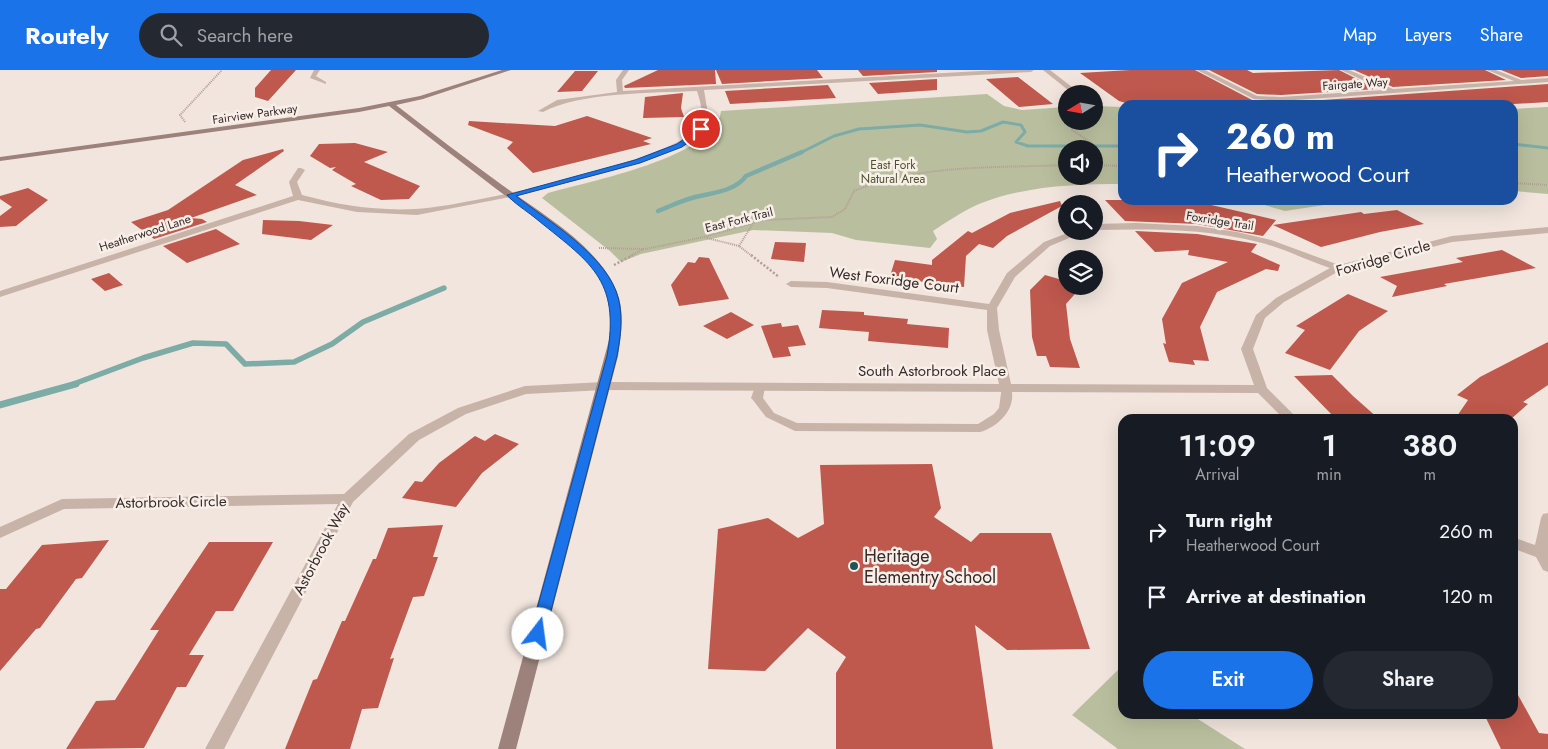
<!DOCTYPE html>
<html lang="en">
<head>
<meta charset="utf-8">
<style>
	body { margin:0; font-family:Jost,sans-serif; background:#242831; color:#f1f3f6; height:100vh; display:flex; flex-direction:column; font-size:19px; white-space:nowrap }
	* { box-sizing:border-box; margin:0 }
	p { font-size:16px; color:#9ea1a6 }
	.icon { flex:none; width:28px; height:28px; fill:none; stroke:currentColor; stroke-width:2; stroke-linecap:round; stroke-linejoin:round }
	.map { position:relative; flex:1; overflow:hidden }
	.sheet { position:absolute; left:1118px; top:344px; width:400px; height:305px; display:flex; flex-direction:column; background:#171b24; border-radius:15px; box-shadow:0 5px 20px #0002 }
	.sheet>* { flex:none }
	.banner { position:absolute; left:1118px; top:30px; width:400px; height:105px; border-radius:15px; box-shadow:0 5px 20px #0002; background:#1a4fa0; color:#fff; overflow:hidden }
	.needle { width:32px; rotate:259deg }
	.tools { position:absolute; left:1058px; top:15px; display:grid; gap:10px }
	.tools a { display:grid; place-items:center; width:45px; height:45px; border-radius:50%; background:#171b24; box-shadow:0 5px 20px #0002; font-size:25px }
	.pin { position:absolute; display:grid; place-items:center; width:42px; height:42px; color:#fff; margin:-21px; border:2px solid #fff; border-radius:50%; box-shadow:0 1px 5px #0007 }
	.me { position:absolute; width:55px; margin:-28px; rotate:15deg; stroke-linejoin:round; filter:drop-shadow(0 0 4px #0008) }
	.turn { display:flex; align-items:center; gap:18px; height:105px; padding:0 25px; font-size:22px }
	.turn .icon { width:65px; height:65px; stroke-width:2.5 }
	.turn b { display:block; font-size:35px; line-height:42px }
	.eta { display:flex; justify-content:space-evenly; align-items:center; height:85px; text-align:center }
	.eta b { font-size:30px; font-weight:600; line-height:35px }
	.button { display:flex; gap:10px; margin-top:auto; padding:10px 25px }
	.button a { flex:1; height:58px; border-radius:30px; background:#1a73e8; color:#fff; font-size:20px; font-weight:600; line-height:58px; text-align:center }
	.button a+a { background:#242831; color:#f1f3f6 }
	ul { padding:0; list-style:none }
	li { display:flex; align-items:center; gap:15px; height:65px; padding:0 25px }
	li div { flex:1 }
	li b { display:block; font-size:19px }
	li em { font-style:normal }
	header { display:flex; align-items:center; gap:30px; box-sizing:border-box; height:70px; padding:0 25px; background:#1a73e8; color:#fff }
	header strong { font-size:24px }
	nav { display:flex; gap:28px; margin-inline-start:auto; font-size:18px }
	.search { width:350px; height:45px; background:#242831; display:flex; align-items:center; gap:12px; box-sizing:border-box; padding:0 18px; border-radius:28px; color:#9ea1a6; font-size:19px }
	.map>svg:first-child { display:block }
	.green { fill:#b9bf9e; fill-rule:evenodd }
	.lines { fill:none; stroke-linecap:round; stroke-linejoin:round }
	.stream-far3 { stroke:#7daca7; stroke-width:3 }
	.stream-far2 { stroke:#7daca7; stroke-width:4.5 }
	.stream-far1 { stroke:#7daca7; stroke-width:5.5 }
	.stream { stroke:#7daca7; stroke-width:7 }
	.building { fill:#bf584d }
	.path-far1 { stroke:#b49d94; stroke-width:2; stroke-dasharray:1 1; stroke-linecap:butt }
	.path { stroke:#b49d94; stroke-width:2.5; stroke-dasharray:2 2; stroke-linecap:butt }
	.lane { fill:#c8b3a9; fill-rule:evenodd }
	.street { fill:#c8b3a9; fill-rule:evenodd }
	.secondary { fill:#9c827b; fill-rule:evenodd }
	.route { fill:#1a73e8; stroke:#114b97 }
	.poi-dot { fill:#215551; stroke:#f9efe9; stroke-width:2 }
	.labels { text-anchor:middle; stroke-width:5; stroke-linejoin:round; paint-order:stroke }
	.far-street-label { font-size:12px; fill:#362b29; stroke:#f9efe9 }
	.far-park-label { font-size:12px; fill:#4b532e; stroke:#f9efe9 }
	.street-label { font-size:15px; fill:#362b29; stroke:#f9efe9 }
	.near-poi-label { font-size:18px; fill:#362b29; stroke:#f9efe9; text-anchor:start }
</style>
</head>
<body>
<header>
<strong>Routely</strong>
<div class="search"><svg class="icon" aria-label="search" viewBox="0 0 24 24"><circle cx="10" cy="10" r="6"/><path d="M15 15l6 6"/></svg>Search here</div>
<nav><a>Map</a><a>Layers</a><a>Share</a></nav>
</header>
<div class="map">
<svg width="1548" height="679" viewBox="0 0 1548 679">
	<rect width="100%" height="100%" fill="#f1e5dd"/>
	<path class="green" d="M987,24L1004,36L1022,40L1066,37V51H1094V36L1122,37V114C1076,114 1023,116 979,134C963,141 948,151 933,161L937,169L930,178L856,170L832,163L753,160L641,184L621,192L610,181L542,128L548,123C586,112 717,87 721,41ZM1066,79H1094V106H1066Z
		M1548,37V124L1513,121V39Z
		M1247,130H1357L1285,141Z
		M1120,598L1122,600V644H1190L1245,679H1118L1072,645Z"/>
	<g class="lines">
		<path class="stream-far3" d="M1512,74L1548,78
			M800,83L834,66L859,59L920,55L967,62L981,61L1003,52L1021,55L1025,62L1016,72L1028,76H1122"/>
		<path class="stream-far2" d="M658,141C669,137 680,131 692,128C709,123 735,122 746,106L802,82"/>
		<path class="stream-far1" d="M71,315L143,288L193,273L226,274L245,294L294,292L332,274L363,252L444,218"/>
		<path class="stream" d="M0,335L76,314"/>
	</g>
	<path class="building" d="M271,0H296L268,31L255,27V18Z
		M658,0H715L716,14L625,18L624,16Z
		M716,0H817L823,8L722,14Z
		M858,0H937V2L863,6Z
		M1130,0H1195L1254,31L1281,33L1548,14V32L1497,35H1208L1198,30L1126,33L1119,31L1080,3Z
		M1209,0H1247L1253,3L1339,0L1377,19L1281,25L1257,24Z
		M1354,0H1485L1506,10L1393,17Z
		M1501,0H1548V6L1521,8Z
		M575,1H598L582,21L557,22Z
		M1018,7L1053,34L1019,37L986,9Z
		M937,9V20L878,24L869,13Z
		M828,15L836,28L730,34L725,21Z
		M683,23L681,38L684,47L643,48L645,27Z
		M587,46L652,68L643,71L651,74L533,103L507,78L513,72L468,55L469,51L555,56Z
		M355,73L388,82L364,92L420,116L409,129L381,130L351,116L356,114L332,100L336,97L330,98L310,86L319,74Z
		M283,79L284,81L235,115L257,125L191,148L202,149L207,152L154,169L131,152L168,140L243,90Z
		M28,118L48,130L16,156L0,157V146L12,137L0,129V126Z
		M1105,130H1163L1207,134L1276,150L1263,166L1197,154L1125,151Z
		M1060,131L1062,136L1007,166L993,178L979,174L966,186L964,217L929,215V213L890,206L895,190L932,195V190L968,161L972,163L1010,143Z
		M1397,140L1424,154L1380,162L1321,177L1273,155L1361,142L1364,144Z
		M263,150L299,151L333,155L311,170L262,164Z
		M216,159L240,174L187,193L163,176Z
		M1135,161L1197,164L1257,174L1251,182L1280,195L1278,201L1266,199L1217,222L1200,257L1209,291L1193,290L1195,295L1169,292L1163,273L1166,274L1162,249L1182,213L1228,192L1188,185L1189,180L1155,182Z
		M775,172L806,173L804,192L771,189Z
		M1502,180L1536,198L1444,214L1447,216L1392,227L1397,216L1380,207L1463,192L1456,188Z
		M699,187L709,188L729,229L679,236L671,215L688,192L695,193Z
		M109,203L123,215L105,221L91,209Z
		M1045,205L1066,211V216H1082L1066,234L1070,269L1080,298L1050,297L1046,286H1037L1032,267L1030,220Z
		M1348,224L1388,241L1359,261L1330,300L1285,283L1305,260L1296,256Z
		M822,240L864,242V245L908,249L907,254L949,258L948,278L868,271L869,262L819,258Z
		M731,242L754,255L727,269L703,256Z
		M781,253L782,257L798,255L806,275L788,277L791,286L773,288L761,256Z
		M1548,272V315L1523,332L1528,334L1511,349H1455L1468,330L1457,325L1480,307Z
		M1332,305L1353,326L1379,349H1336L1294,306Z
		M495,364L519,374L482,403L456,437L402,428L415,411L422,412L439,393L475,366L485,371Z
		M932,394L941,438L934,447L971,472L980,463H1051L1090,579L1007,580L975,555L993,679H836V603L846,587L808,558L765,601L708,599L718,459L768,448L798,468L824,454L820,395Z
		M443,455L433,487H438L424,526L413,527L390,589L394,588L378,638L362,639L350,679H285L313,610L317,609L342,551H345L373,489H376L388,458Z
		M109,470L82,508L76,509L40,558L36,559L0,601V519H6L42,475Z
		M209,472H273L233,541H216L189,585H204L186,617H177L144,678L66,679L96,631L115,630L159,560H150Z
		M1512,614L1539,663L1548,664V679H1501L1484,644H1512Z"/>
	<g class="lines">
		<path class="path-far1" d="M1094,39L1096,45L1094,47
			M1084,51L1073,56L1072,60L1093,74L1098,87L1094,89
			M185,52L180,45L222,0
			M1094,95L1122,96
			M1512,113L1548,115
			M707,168L739,176L752,186
			M739,176L752,155
			M599,178L645,179L704,167L764,150L832,147L845,139L854,121C919,94 997,98 1066,95
			M630,186L644,179"/>
		<path class="path" d="M751,185L779,207
			M614,195L633,185"/>
		<path class="lane" d="M760,314L765,317L763,328L774,343L797,353L978,354L994,344L999,338L1002,316H1010C1019,336 999,357 980,362L795,361L766,347L753,330L751,328L755,317Z"/>
		<path class="street" d="M314,0H320L316,6L326,12V14L310,8Z
			M623,0H629L622,10L623,21L998,0H1034L1031,2L704,20L708,44L704,61L687,73L657,87L616,100L521,125L417,145L357,142L298,130L0,227V221L293,126L289,112L298,98H301L305,100L297,112L302,125C339,135 376,141 415,139C463,137 670,91 698,58C706,48 700,31 697,21C654,23 580,22 543,42L538,41L557,30L617,22L616,10Z
			M1043,0H1050L1081,24H1073Z
			M1197,0H1205L1257,26L1281,27L1384,20L1341,0H1349L1393,19L1514,11L1487,0H1496L1521,10L1548,8V12L1281,31L1254,29Z
			M1136,153L1197,156L1237,162L1271,170L1339,195L1452,166L1548,157V163L1452,172L1341,200L1284,232L1265,248L1253,279L1267,318L1298,349H1284L1258,323L604,320L526,324L466,344L419,370L353,432L224,679H205L338,434L64,439L0,468V457L62,429L344,424L409,364L458,338L525,316L604,312L999,314L987,260V240L827,218L791,217L786,214L791,211L827,212L989,234L1007,203L1044,172L1073,161H1086L1050,176L1015,207L997,238L999,260L1011,314L1254,315L1241,279L1256,245L1276,228L1330,198C1306,190 1283,178 1258,172C1204,158 1149,159 1094,160V154Z
			M1548,443V502L1543,500L1536,487L1512,478V467L1535,475L1541,448L1543,444Z"/>
		<path class="secondary" d="M502,0H511L423,29L396,35C431,62 466,89 502,115C540,143 599,176 617,222C625,242 621,266 618,286L516,679H498L609,270C612,248 612,226 599,207C575,169 531,145 495,118C460,91 425,64 389,36L359,42L0,91V87L359,38L420,26Z"/>
	</g>
	<path class="route" d="M701,57L704,61L682,77L640,93L516,126C548,151 601,182 616,221C624,242 621,265 617,286L545,564L543,569L538,571L532,569L530,564L607,286C621,208 589,192 534,147C525,140 514,133 507,125L635,90L677,74Z"/>
	<circle class="poi-dot" cx="854" cy="496" r="5"/>
	<g class="labels">
		<g class="far-street-label">
			<text transform="translate(1355 14) rotate(-4)" y="4">Fairgate Way</text>
			<text transform="translate(255 44) rotate(-8)" y="4">Fairview Parkway</text>
			<text transform="translate(739 150) rotate(-14)" y="4">East Fork Trail</text>
			<text transform="translate(1220 151) rotate(9)" y="4">Foxridge Trail</text>
			<text transform="translate(145 163) rotate(-18)" y="4">Heatherwood Lane</text>
		</g>
		<g class="far-park-label">
			<text x="893" y="99">East Fork<tspan x="893" dy="14">Natural Area</tspan></text>
		</g>
		<g class="street-label">
			<text transform="translate(1383 188) rotate(-16)" y="5">Foxridge Circle</text>
			<text transform="translate(894 210) rotate(7)" y="5">West Foxridge Court</text>
			<text x="932" y="306">South Astorbrook Place</text>
			<text transform="translate(171 432) rotate(-1)" y="5">Astorbrook Circle</text>
			<text transform="translate(321 479) rotate(-62)" y="5">Astorbrook Way</text>
		</g>
		<g class="near-poi-label">
			<text x="864" y="492">Heritage<tspan x="864" dy="21">Elementry School</tspan></text>
		</g>
	</g>
</svg>
<div class="tools">
<a><svg class="needle" viewBox="-14 -14 28 28"><path d="M0-13l5 13h-10z" fill="#e53935"/><path d="M0 13l5-13h-10z" fill="#9ea1a6"/></svg></a>
<a><svg class="icon" aria-label="sound" viewBox="0 0 24 24"><path d="M4 9h4l5-4v14l-5-4H4zM17 9q2 3 0 6"/></svg></a>
<a><svg class="icon" aria-label="search" viewBox="0 0 24 24"><circle cx="10" cy="10" r="6"/><path d="M15 15l6 6"/></svg></a>
<a><svg class="icon" aria-label="layers" viewBox="0 0 24 24"><path d="M12 4l9 5-9 5-9-5zM3 14l9 5 9-5"/></svg></a>
</div>
<div class="pin" style="left:701px;top:59px;background:#d93025"><svg class="icon" aria-label="arrive" viewBox="0 0 24 24"><path d="M6 21V4h12l-3 4 3 4H6"/></svg></div>
<svg class="me" style="left:538px;top:564px" viewBox="-20 -20 40 40"><circle r="19" fill="#fff"/><path d="M0-13L10 11 0 6-10 11z" fill="#1a73e8"/></svg>
<div class="banner">
<div class="turn"><svg class="icon" aria-label="right" viewBox="0 0 24 24"><path d="M7 20v-9h11M14 6l5 5-5 5"/></svg><div><b>260 m</b>Heatherwood Court</div></div>
</div>
<section class="sheet">
<div class="eta">
<div><b>11:09</b><p>Arrival</p></div>
<div><b>1</b><p>min</p></div>
<div><b>380</b><p>m</p></div>
</div>
<ul>
<li><svg class="icon" aria-label="right" viewBox="0 0 24 24"><path d="M7 20v-9h11M14 6l5 5-5 5"/></svg><div><b>Turn right</b><p>Heatherwood Court</p></div><em>260 m</em></li>
<li><svg class="icon" aria-label="arrive" viewBox="0 0 24 24"><path d="M6 21V4h12l-3 4 3 4H6"/></svg><div><b>Arrive at destination</b></div><em>120 m</em></li>
</ul>
<div class="button"><a>Exit</a><a>Share</a></div>
</section>
</div>
</body>
</html>
